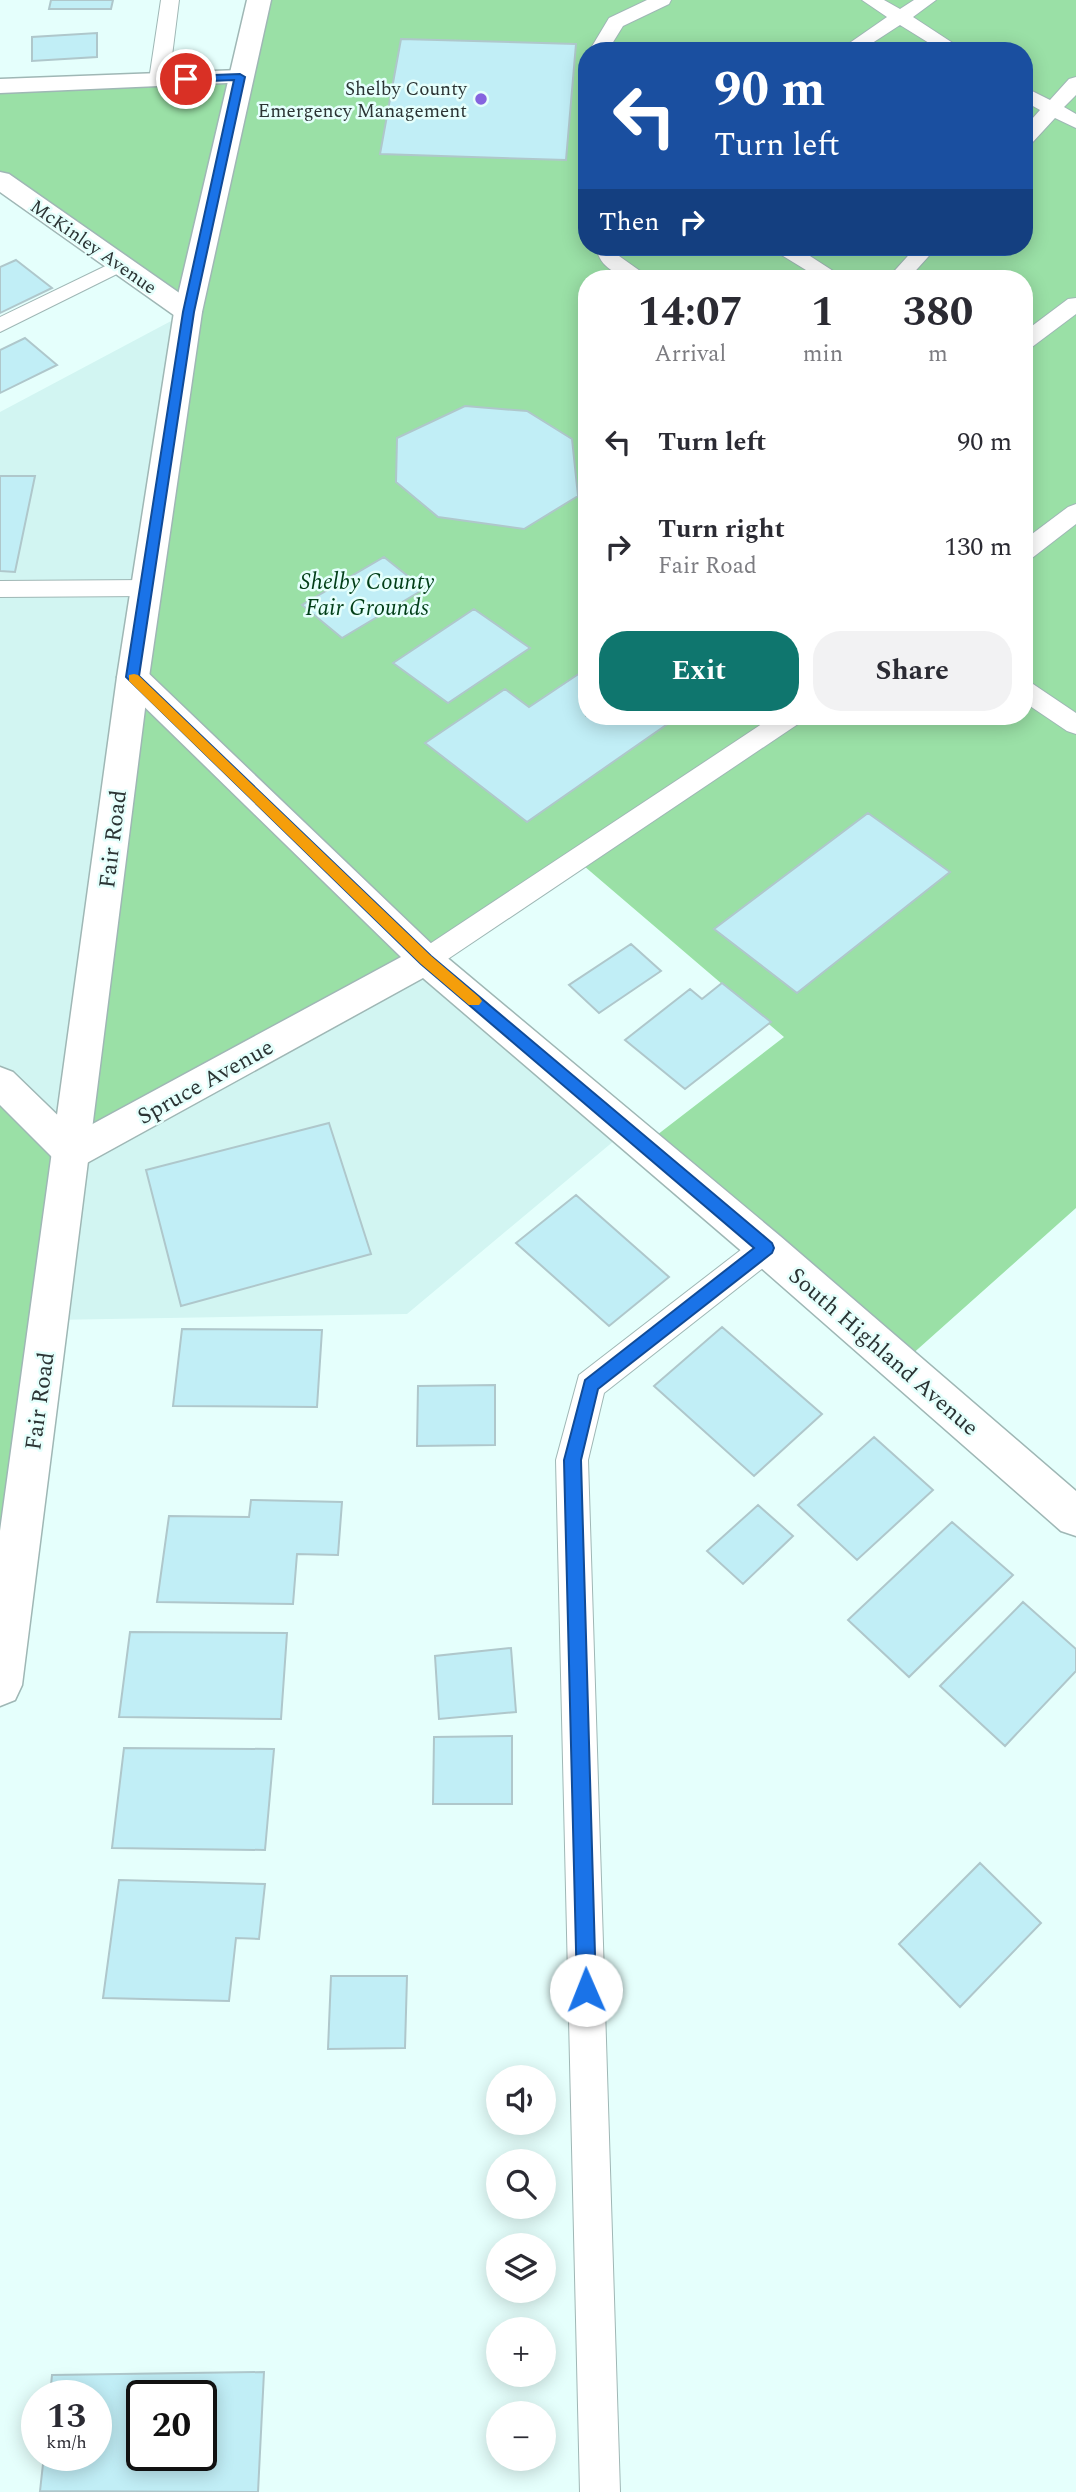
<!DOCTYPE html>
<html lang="en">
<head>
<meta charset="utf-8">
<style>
	body { margin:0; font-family:Spectral,serif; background:#f2f2f3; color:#2b2b33; height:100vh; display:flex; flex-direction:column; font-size:26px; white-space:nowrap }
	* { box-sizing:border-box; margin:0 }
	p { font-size:23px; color:#7c7c81 }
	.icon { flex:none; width:38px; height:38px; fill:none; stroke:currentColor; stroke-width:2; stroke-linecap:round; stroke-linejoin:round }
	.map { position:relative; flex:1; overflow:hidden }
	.drawer { position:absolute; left:578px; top:270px; width:455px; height:455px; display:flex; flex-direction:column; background:#fff; border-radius:28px; box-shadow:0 4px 18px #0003 }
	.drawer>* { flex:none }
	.hud { position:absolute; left:578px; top:42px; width:455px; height:214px; border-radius:28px; box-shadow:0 4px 18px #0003; background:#1a4fa0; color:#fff; overflow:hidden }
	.fabs { position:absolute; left:486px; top:2065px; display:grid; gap:14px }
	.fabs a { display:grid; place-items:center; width:70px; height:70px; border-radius:50%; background:#fff; box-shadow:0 4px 18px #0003; font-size:35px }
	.speed { position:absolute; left:21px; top:2380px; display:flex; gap:14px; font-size:35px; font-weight:700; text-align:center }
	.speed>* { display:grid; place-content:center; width:91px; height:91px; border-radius:50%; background:#fff; box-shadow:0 4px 18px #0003; line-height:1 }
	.speed small { font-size:18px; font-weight:400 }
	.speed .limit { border:4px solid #111; border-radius:10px; background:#fff; color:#111 }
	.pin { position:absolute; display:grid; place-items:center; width:60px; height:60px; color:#fff; margin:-30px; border:4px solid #fff; border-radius:50%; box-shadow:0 2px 7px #0007 }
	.me { position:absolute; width:77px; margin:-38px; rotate:359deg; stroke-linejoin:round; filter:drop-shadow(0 0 5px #0008) }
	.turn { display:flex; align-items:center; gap:24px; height:147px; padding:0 21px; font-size:32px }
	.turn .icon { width:91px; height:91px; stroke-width:2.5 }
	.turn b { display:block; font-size:49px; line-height:60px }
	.then { display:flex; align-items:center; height:66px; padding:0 21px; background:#0003; gap:14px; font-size:26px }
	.eta { display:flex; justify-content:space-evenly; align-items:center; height:119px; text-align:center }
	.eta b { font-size:42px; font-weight:700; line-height:49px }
	.primary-button { display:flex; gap:14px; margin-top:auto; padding:14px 21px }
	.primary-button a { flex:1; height:80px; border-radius:28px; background:#0f766e; color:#fff; font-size:28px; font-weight:700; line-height:80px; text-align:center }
	.primary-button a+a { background:#f2f2f3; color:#2b2b33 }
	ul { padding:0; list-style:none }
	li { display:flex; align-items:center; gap:21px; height:105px; padding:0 21px }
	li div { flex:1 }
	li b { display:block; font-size:26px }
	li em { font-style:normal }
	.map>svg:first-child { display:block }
	.built { fill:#d2f5f2 }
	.green { fill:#9ae0a6; fill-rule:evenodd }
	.building { fill:#c1eef6; stroke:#afc7cb; stroke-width:2; fill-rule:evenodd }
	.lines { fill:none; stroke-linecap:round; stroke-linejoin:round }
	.lane-casing { stroke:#9fb7b5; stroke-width:2 }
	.street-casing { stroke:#9fb7b5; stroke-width:3 }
	.secondary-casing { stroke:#9fb7b5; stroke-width:3 }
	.lane { fill:#fff; fill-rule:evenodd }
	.street { fill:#fff; fill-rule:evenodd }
	.secondary { fill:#fff; fill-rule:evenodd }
	.route { fill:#1a73e8; stroke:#114b97; stroke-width:2 }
	.slow { fill:#f59e0b }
	.poi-dot { fill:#8564df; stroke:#e5fffc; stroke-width:2.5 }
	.labels { text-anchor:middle; stroke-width:5; stroke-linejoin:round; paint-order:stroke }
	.far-poi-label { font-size:19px; fill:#2b3434; stroke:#e5fffc; text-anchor:end }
	.far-street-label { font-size:19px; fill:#2b3434; stroke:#e5fffc }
	.park-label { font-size:23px; font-style:italic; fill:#013e17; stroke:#e5fffc }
	.street-label { font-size:23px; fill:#2b3434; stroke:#e5fffc }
</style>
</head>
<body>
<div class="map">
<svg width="1076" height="2492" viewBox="0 0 1076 2492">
	<rect width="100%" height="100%" fill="#e5fffc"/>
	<path class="built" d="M188,312L426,960L627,1130L407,1314L50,1320L0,1082V412Z"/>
	<path class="green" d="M259,0H1076V1208L900,1365L644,1145L784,1037L577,860L72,1153L0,1685V1082L72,1152L188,312L0,180V86L240,77ZM586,51H1024V247H586ZM586,278H1024V716H586Z"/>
	<path class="building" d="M51,0H113L111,9H49Z
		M97,33V57L32,61V37Z
		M401,39L576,44L566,160L380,154Z
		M16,260L52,288L0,313V267Z
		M25,338L57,365L0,393V350Z
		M465,406L527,411L572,439L578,496L524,529L438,517L396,482L397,438Z
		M0,476H35L15,572L0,571Z
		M384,557L424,589L342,638L302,605Z
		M474,609L530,648L448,703L393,663Z
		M586,669V716H679L527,822L425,743L505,689L529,707Z
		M868,813L950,872L797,993L714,929Z
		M631,944L661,971L599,1013L569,985Z
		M722,983L771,1022L685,1089L625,1040L690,989L702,999Z
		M329,1123L371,1254L181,1306L146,1170Z
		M576,1195L669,1277L609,1326L516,1243Z
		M722,1327L822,1414L754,1476L654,1386Z
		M182,1329L322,1330L317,1407L173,1406Z
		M495,1385V1445L417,1446L418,1386Z
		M874,1437L933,1490L857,1560L798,1505Z
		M251,1500L342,1502L338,1555L297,1554L293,1604L157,1602L169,1516L249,1517Z
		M758,1505L793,1536L743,1584L707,1551Z
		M952,1522L1013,1575L909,1677L848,1620Z
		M1023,1602L1076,1649V1671L1005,1746L940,1686Z
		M130,1632L287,1633L281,1719L119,1717Z
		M511,1648L516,1712L439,1719L435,1656Z
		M512,1736V1804H433L434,1737Z
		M124,1748L274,1749L265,1850L112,1848Z
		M980,1863L1041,1923L960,2007L899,1944Z
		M119,1880L265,1884L259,1939L236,1938L229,2001L103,1998Z
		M331,1976H407L405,2048L328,2049Z
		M264,2372L258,2492L40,2491L44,2455H96V2396H50L52,2375ZM142,2396H201V2455H142Z"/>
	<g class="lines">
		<defs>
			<path id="lane" d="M161,0H179L169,80L159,86L149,80Z
				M647,0H671L669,4L623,26L610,47L613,51H592L591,48L609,18Z
				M862,0H884L900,9L914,0H936L913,17L965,51H942L900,25L860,51H838L887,17Z
				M1076,77V95L1064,107L1076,114V128L1055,118L1031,144L1024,146V128L1040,110L1024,101V87L1050,100L1069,79Z
				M596,247H616L619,256L650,278C626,279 601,273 596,247Z
				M772,247H796L844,278H819L775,251Z
				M916,247H937L909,278H888Z
				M120,259L127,261L130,265L127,269L0,332V317Z
				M1076,298V314L1032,347L1024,349V332L1068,299Z
				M1076,504V524L1032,558L1024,560V540L1068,507Z
				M146,580L154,582L158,588L154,594L146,596L0,597V581Z
				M1024,681L1033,684L1076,713V734L1067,731L1024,702Z
				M774,716H804L801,722L436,967L426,971L416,967L412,960L416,953Z
				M766,1235L777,1239L781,1248L777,1257L604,1393L588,1460L620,2492H580L556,1460L579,1375L755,1239Z"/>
			<path id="street" d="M240,70L249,72L252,77L249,82L0,93V79Z
				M0,172L9,174L198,306L202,312L198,318L188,320L178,318L0,192Z
				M133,666L144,669L438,950L780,1236L1076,1491V1536L1061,1531L752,1260L423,978L85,1164L72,1168L59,1164L0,1105V1067L13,1072L76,1133L401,957L122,685L117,677L122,669Z"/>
			<path id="secondary" d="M247,0H271L202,312L149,677L22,1685L15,1700L0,1706V1531L117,677L174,312Z"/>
		</defs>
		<use href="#lane" class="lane-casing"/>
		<use href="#street" class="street-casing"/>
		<use href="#secondary" class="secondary-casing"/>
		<use href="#lane" class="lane"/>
		<use href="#street" class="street"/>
		<use href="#secondary" class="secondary"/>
	</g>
	<path class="route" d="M240,74L245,77L194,312L139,676L431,956L772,1243L774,1248L772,1253L598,1389L581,1460L596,1990L593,1997L586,2000L580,1997L577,1990L564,1460L585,1380L754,1248L421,964L126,677L183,312L234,80L186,82L181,79L186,76Z"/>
	<path class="slow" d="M134,674L138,675L431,956L479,997L482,1001L479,1005H469L421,964L129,681V675Z"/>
	<circle class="poi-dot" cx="481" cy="99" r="7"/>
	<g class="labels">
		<g class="far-poi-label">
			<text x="467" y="95">Shelby County<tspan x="467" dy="22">Emergency Management</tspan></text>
		</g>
		<g class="far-street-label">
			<text transform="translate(94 246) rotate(35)" y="7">McKinley Avenue</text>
		</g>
		<g class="park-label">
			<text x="367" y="589">Shelby County<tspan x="367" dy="26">Fair Grounds</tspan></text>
		</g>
		<g class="street-label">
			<text transform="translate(112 839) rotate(-83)" y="8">Fair Road</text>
			<text transform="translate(205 1081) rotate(-29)" y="8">Spruce Avenue</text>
			<text transform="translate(884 1351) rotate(41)" y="8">South Highland Avenue</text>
			<text transform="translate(39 1401) rotate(-82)" y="8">Fair Road</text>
		</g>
	</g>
</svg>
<div class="fabs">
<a><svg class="icon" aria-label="sound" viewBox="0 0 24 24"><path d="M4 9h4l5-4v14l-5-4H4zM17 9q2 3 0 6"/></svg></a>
<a><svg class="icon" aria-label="search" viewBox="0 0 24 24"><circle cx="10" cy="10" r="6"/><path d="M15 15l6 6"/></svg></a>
<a><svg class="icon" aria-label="layers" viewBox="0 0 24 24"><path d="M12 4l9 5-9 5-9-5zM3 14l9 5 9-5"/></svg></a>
<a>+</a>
<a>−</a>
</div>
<div class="speed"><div>13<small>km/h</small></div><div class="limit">20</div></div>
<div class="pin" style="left:186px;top:79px;background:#d93025"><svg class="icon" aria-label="arrive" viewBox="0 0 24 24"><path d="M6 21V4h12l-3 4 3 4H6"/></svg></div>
<svg class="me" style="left:586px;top:1990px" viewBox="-20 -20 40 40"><circle r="19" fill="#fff"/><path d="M0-13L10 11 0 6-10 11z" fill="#1a73e8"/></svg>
<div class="hud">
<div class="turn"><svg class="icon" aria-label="left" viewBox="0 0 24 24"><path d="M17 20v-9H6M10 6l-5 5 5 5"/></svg><div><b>90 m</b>Turn left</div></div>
<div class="then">Then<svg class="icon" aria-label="right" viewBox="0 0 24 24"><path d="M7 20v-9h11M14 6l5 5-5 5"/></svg></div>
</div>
<section class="drawer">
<div class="eta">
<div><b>14:07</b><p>Arrival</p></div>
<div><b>1</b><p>min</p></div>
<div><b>380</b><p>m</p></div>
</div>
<ul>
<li><svg class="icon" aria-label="left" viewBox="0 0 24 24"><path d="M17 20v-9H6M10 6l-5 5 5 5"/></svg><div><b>Turn left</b></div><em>90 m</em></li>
<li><svg class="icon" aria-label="right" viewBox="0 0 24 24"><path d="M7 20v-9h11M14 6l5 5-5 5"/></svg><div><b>Turn right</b><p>Fair Road</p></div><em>130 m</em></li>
</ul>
<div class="primary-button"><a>Exit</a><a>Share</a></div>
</section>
</div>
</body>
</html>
